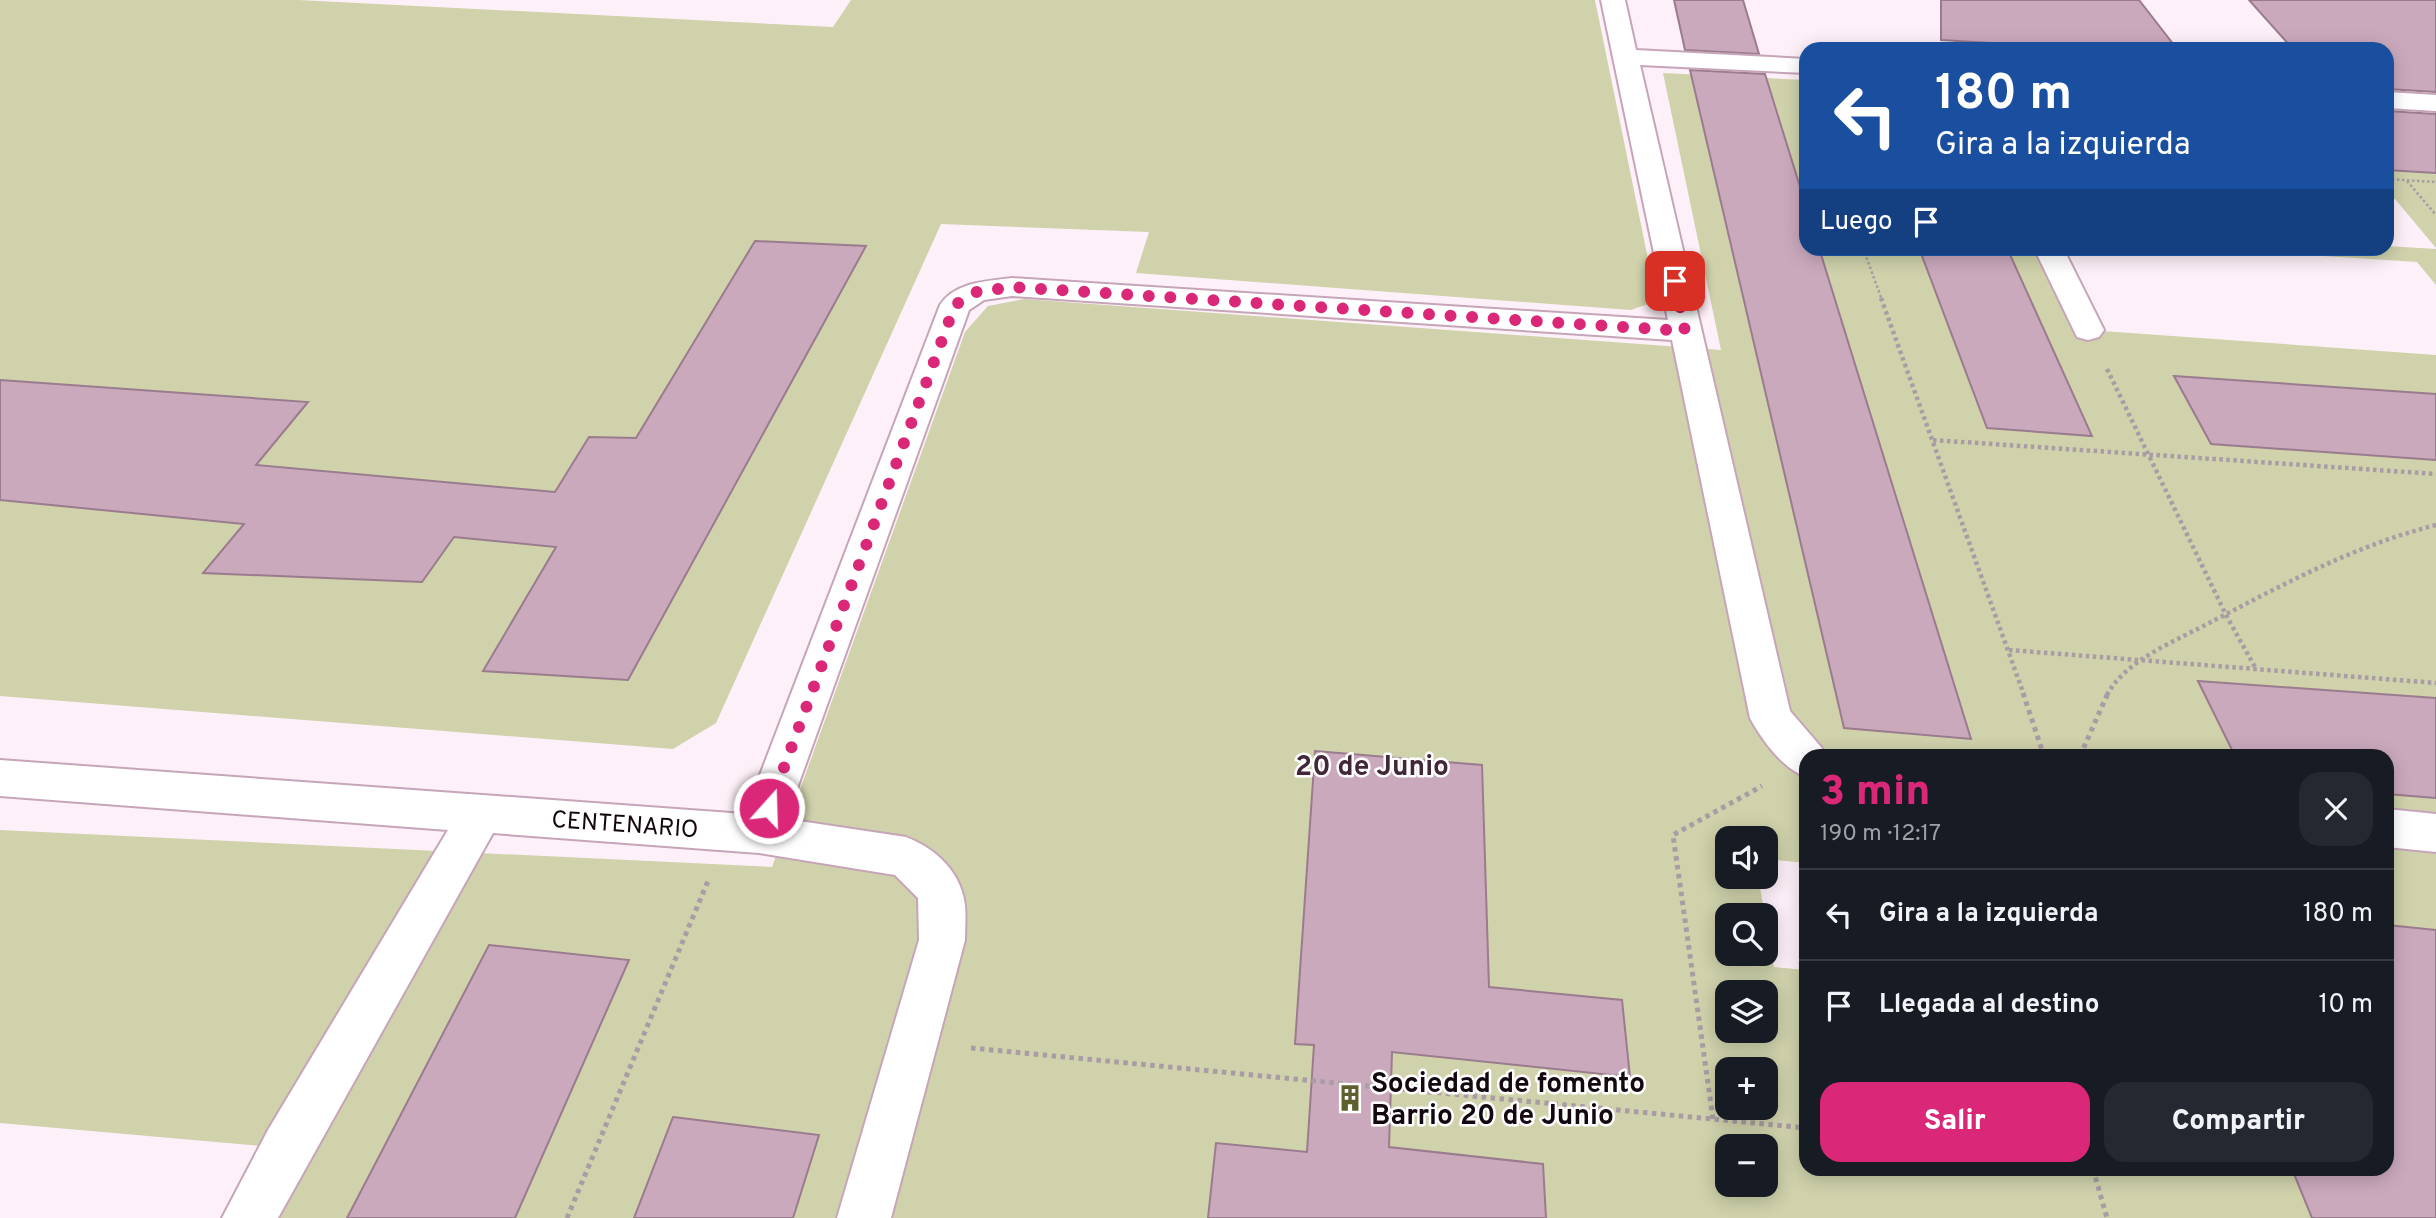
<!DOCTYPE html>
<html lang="es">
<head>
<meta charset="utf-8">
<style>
	body { margin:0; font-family:Overpass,sans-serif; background:#242831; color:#f1f3f6; height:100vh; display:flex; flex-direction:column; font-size:26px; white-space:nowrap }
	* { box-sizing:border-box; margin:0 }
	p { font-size:23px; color:#9ea1a6 }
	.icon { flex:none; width:38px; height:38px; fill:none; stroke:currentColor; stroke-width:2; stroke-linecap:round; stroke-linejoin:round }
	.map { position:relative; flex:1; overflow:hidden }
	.side { position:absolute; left:1799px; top:749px; width:595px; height:427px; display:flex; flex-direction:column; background:#171b24; border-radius:21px; box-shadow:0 4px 18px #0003 }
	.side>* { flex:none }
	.banner { position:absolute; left:1799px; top:42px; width:595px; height:214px; border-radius:21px; box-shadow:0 4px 18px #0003; background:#1a4fa0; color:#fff; overflow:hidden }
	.fabs { position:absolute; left:1715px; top:826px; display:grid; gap:14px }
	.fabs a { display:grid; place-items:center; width:63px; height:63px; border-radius:14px; background:#171b24; box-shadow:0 4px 18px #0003; font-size:35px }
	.pin { position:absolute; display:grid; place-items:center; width:60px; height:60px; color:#fff; margin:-30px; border-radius:14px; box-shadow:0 4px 10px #0006 }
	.me { position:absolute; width:77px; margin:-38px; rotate:20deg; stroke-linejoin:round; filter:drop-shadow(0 0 5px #0008) }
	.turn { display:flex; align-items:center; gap:24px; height:147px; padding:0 21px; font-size:32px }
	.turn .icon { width:91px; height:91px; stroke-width:2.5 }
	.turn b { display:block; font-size:49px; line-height:60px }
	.then { display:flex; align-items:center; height:66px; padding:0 21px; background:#0003; gap:14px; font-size:26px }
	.round { display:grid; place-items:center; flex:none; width:74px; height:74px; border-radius:21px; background:#242831 }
	.summary { display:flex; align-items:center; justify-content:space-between; height:119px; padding:0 21px }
	h1 { font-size:42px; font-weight:800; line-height:52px; color:#db2777 }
	.action { display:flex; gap:14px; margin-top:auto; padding:14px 21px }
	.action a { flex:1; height:80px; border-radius:21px; background:#db2777; color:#fff; font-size:28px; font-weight:800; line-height:80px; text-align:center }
	.action a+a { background:#242831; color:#f1f3f6 }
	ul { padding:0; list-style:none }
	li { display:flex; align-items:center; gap:21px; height:91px; padding:0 21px; border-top:2px solid #363941 }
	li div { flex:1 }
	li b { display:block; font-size:26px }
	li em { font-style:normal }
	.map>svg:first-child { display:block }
	.green { fill:#cfd2ab; fill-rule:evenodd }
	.building { fill:#cba9bd; stroke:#9b7b8e; stroke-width:2 }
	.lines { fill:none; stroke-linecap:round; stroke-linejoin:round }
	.street-casing { stroke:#c7a5b9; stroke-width:4 }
	.path-far2 { stroke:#a99ca4; stroke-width:2.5; stroke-dasharray:2.5 2.5; stroke-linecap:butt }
	.path-far1 { stroke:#a99ca4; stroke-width:4.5; stroke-dasharray:3.5 3.5; stroke-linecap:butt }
	.path { stroke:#a99ca4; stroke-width:5; stroke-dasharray:4.5 4.5; stroke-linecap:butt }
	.street { fill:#fff; fill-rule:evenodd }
	.route { stroke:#db2777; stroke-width:12; stroke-dasharray:0 21.6 }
	.labels { text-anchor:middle; stroke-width:5; stroke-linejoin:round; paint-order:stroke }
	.street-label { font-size:24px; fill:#13080f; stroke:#fff }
	.quarter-label { font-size:28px; font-weight:bold; fill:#422738; stroke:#fff }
	.near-poi-label { font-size:28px; font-weight:bold; fill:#13080f; stroke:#fff; text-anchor:start }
</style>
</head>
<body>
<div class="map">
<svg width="2436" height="1218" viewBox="0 0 2436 1218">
	<rect width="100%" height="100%" fill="#fef0f8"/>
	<path class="green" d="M0,0H298L833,27L851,0H1595L1655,293L1648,304L1631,310L1136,273L1149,232L941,224L716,723L673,749L0,696V500L210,521L308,403L0,383ZM755,241L865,247L628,680L484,671L556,547L523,543L589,437L636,438ZM292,469L490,486L422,582L204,573Z
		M1663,73L1806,80V206L1772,95L1695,91L1844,728L1971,739L1819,249H1919L1988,428L2092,435L2007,249H2048L2088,330L2436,355V394L2174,377L2211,444L2436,460V698L2199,681L2235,756H1806V863L1766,859V838H1727V877H1758L1765,915H1727V954H1766V922L1774,967L1806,970V1169H2292L2312,1218H1546L1543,1164L1389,1147L1392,1052L1630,1077L1489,987L1482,765L1316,751L1295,1044L1314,1045L1307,1153L1216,1143L1208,1218H793L673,1118L634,1218H515L629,960L489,945L347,1218H249L285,1148L0,1123V830L772,867L965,332L988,306L1024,299L1721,350ZM1727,992H1766V1031H1727ZM1727,1069H1766V1108H1727ZM1727,1146H1766V1185H1727Z
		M2387,170L2436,173V248L2395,199H2387Z
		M2387,246L2436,249V285L2417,262L2214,249L2387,248Z
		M2387,794L2436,798V930L2387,925Z"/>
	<path class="building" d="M1674,0H1743L1759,54L1685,50Z
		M1941,0H2139L2177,49H2091L1941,40Z
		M2249,0H2436V92L2387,89V49H2293Z
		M1690,70L1765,74L1806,206V248H1819L1971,739L1844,728Z
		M2387,111L2436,114V173L2387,170Z
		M755,241L866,246L628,680L483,671L556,547L454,537L422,582L203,573L244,524L0,500V380L308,402L256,465L555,492L589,437L636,438Z
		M1919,248H2007L2092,436L1987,428Z
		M2174,376L2436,394V460L2211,444Z
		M2198,681L2436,698V798L2387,794V756H2235Z
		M1315,751L1482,765L1489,987L1622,1000L1630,1077L1392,1052L1389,1147L1543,1164L1546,1218H1208L1216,1143L1307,1152L1314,1045L1295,1044Z
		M2387,925L2436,930V1218H2312L2292,1169H2387Z
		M489,945L629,960L515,1218H347Z
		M673,1117L819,1135L793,1218H634Z"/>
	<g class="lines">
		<defs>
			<path id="street" d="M1601,0H1625L1636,50L1806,59V73L1640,65L1790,711L1821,747L1826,756H1806V777C1782,768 1762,740 1750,718L1672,340L1012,296L984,300L969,310L786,819L906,837C932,847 956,867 963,895C967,908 965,926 965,940L891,1218H837L919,940L918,898L895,875L759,853L493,833L278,1218H222L268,1130L448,830L0,796V760L745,814L940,305C955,282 987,281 1012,278L1668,320Z
				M2387,92L2436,95V111L2387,108Z
				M2034,248H2063L2104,330L2099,337L2088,340L2077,337Z
				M2387,809L2436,814V852L2387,847Z"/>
		</defs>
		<use href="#street" class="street-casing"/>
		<path class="path-far2" d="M2387,179L2436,182
			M2407,181L2436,215
			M1863,248L1882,300"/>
		<path class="path-far1" d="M1881,298L2024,695
			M2107,369L2226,615L2256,669
			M1933,440L2436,474
			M2009,650L2436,683
			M2107,695C2125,660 2178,640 2211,622C2284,584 2356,545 2436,525"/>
		<path class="path" d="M2023,693L2044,756
			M2080,756L2108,693
			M971,1048L1806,1128
			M1713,1119L1673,835L1762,786
			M2093,1169L2107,1218
			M567,1218L708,881"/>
		<use href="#street" class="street"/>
	</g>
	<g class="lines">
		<path class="route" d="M769,808L955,305L976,292L1012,287L1685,331L1675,281"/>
	</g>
	<defs>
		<symbol id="building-bare" viewBox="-9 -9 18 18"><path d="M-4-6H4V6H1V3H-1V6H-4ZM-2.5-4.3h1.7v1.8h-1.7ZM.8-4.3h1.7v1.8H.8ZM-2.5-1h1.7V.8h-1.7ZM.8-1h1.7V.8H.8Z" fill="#5d602d" stroke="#fff" stroke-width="2.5" paint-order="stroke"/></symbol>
	</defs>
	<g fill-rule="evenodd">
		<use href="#building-bare" x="1331" y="1079" width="38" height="38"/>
	</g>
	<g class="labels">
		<g class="street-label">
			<text transform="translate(625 824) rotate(4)" y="8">CENTENARIO</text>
		</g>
		<g class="quarter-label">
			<text x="1372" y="775">20 de Junio</text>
		</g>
		<g class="near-poi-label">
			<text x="1371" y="1092">Sociedad de fomento<tspan x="1371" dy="32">Barrio 20 de Junio</tspan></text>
		</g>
	</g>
</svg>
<div class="fabs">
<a><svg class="icon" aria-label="sound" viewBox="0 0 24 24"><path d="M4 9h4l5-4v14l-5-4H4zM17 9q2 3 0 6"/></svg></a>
<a><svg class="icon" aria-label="search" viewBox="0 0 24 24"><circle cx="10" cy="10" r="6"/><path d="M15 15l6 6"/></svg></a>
<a><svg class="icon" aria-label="layers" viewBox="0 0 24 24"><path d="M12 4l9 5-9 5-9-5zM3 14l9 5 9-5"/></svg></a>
<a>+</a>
<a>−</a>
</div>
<div class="pin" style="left:1675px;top:281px;background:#d93025"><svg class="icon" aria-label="arrive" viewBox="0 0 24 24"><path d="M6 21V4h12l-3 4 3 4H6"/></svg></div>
<svg class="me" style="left:769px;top:808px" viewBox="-20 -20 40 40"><circle r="17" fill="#db2777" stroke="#fff" stroke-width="3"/><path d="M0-11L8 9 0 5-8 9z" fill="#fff"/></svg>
<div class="banner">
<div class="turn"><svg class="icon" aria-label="left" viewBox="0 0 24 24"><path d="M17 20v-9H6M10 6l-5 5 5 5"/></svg><div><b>180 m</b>Gira a la izquierda</div></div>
<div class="then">Luego<svg class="icon" aria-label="arrive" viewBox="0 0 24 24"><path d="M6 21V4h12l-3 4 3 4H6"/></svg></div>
</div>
<section class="side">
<div class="summary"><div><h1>3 min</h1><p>190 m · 12:17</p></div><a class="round"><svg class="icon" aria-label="close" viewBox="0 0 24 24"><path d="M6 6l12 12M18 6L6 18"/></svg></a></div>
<ul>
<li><svg class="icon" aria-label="left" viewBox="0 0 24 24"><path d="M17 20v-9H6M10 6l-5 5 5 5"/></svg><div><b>Gira a la izquierda</b></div><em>180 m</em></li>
<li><svg class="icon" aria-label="arrive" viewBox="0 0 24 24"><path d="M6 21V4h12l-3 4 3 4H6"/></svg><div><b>Llegada al destino</b></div><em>10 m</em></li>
</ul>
<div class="action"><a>Salir</a><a>Compartir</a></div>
</section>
</div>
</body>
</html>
